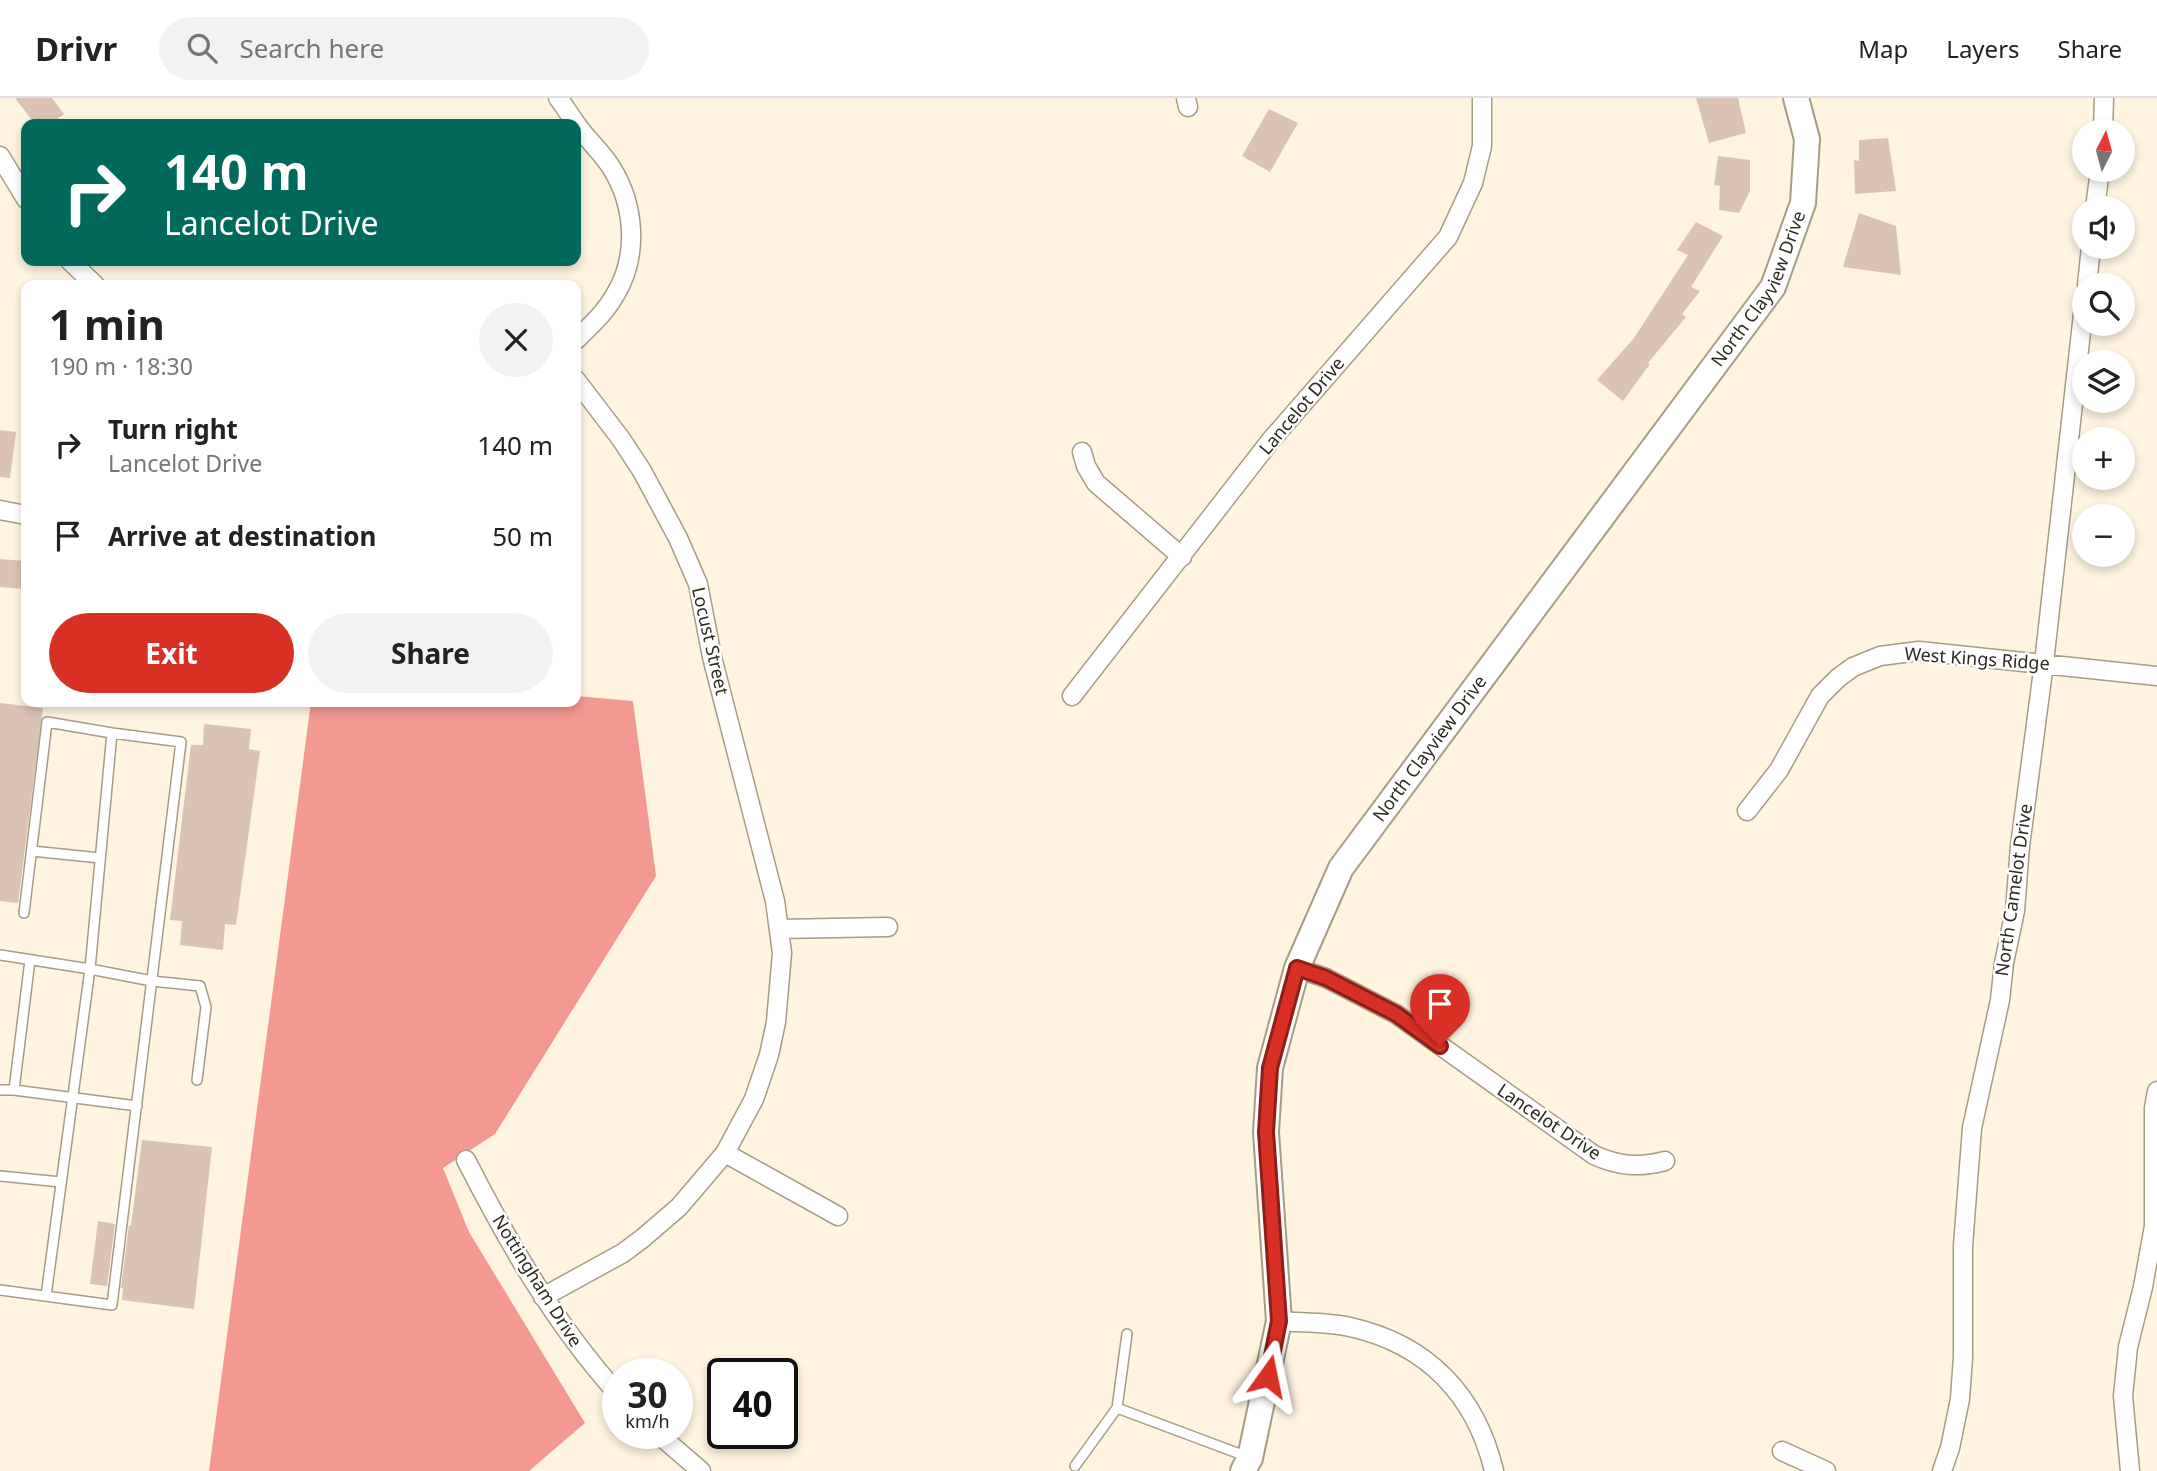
<!DOCTYPE html>
<html lang="en">
<head>
<meta charset="utf-8">
<style>
	body { margin:0; font-family:"Noto Sans",sans-serif; background:#f2f2f2; color:#222; height:100vh; display:flex; flex-direction:column; font-size:26px; white-space:nowrap }
	* { box-sizing:border-box; margin:0 }
	p { font-size:23px; color:#767676 }
	.icon { flex:none; width:38px; height:38px; fill:none; stroke:currentColor; stroke-width:2; stroke-linecap:round; stroke-linejoin:round }
	.map { position:relative; flex:1; overflow:hidden }
	.side { position:absolute; left:21px; top:182px; width:560px; height:427px; display:flex; flex-direction:column; background:#fff; border-radius:14px; box-shadow:0 4px 10px #0003 }
	.side>* { flex:none }
	.banner { position:absolute; left:21px; top:21px; width:560px; height:147px; border-radius:14px; box-shadow:0 4px 10px #0003; background:#00695c; color:#fff; overflow:hidden }
	.needle { width:46px; rotate:6deg }
	.controls { position:absolute; left:2072px; top:21px; display:grid; gap:14px }
	.controls a { display:grid; place-items:center; width:63px; height:63px; border-radius:50%; background:#fff; box-shadow:0 4px 10px #0003; font-size:35px }
	.speed { position:absolute; left:602px; top:1260px; display:flex; gap:14px; font-size:35px; font-weight:700; text-align:center }
	.speed>* { display:grid; place-content:center; width:91px; height:91px; border-radius:50%; background:#fff; box-shadow:0 4px 10px #0003; line-height:1 }
	.speed small { font-size:18px; font-weight:400 }
	.speed .limit { border:4px solid #111; border-radius:10px; background:#fff; color:#111 }
	.pin { position:absolute; display:grid; place-items:center; width:60px; height:60px; color:#fff; margin:-72px -30px; border-radius:50% 50% 50% 0; rotate:-45deg; box-shadow:0 0 7px #0007 }
	.pin .icon { rotate:45deg }
	.me { position:absolute; width:77px; margin:-38px; rotate:12deg; stroke-linejoin:round; filter:drop-shadow(0 0 5px #0008) }
	.turn { display:flex; align-items:center; gap:24px; height:147px; padding:0 28px; font-size:32px }
	.turn .icon { width:91px; height:91px; stroke-width:2.5 }
	.turn b { display:block; font-size:49px; line-height:60px }
	.round { display:grid; place-items:center; flex:none; width:74px; height:74px; border-radius:37px; background:#f2f2f2 }
	.overview { display:flex; align-items:center; justify-content:space-between; height:119px; padding:0 28px }
	h1 { font-size:42px; font-weight:700; line-height:52px }
	.action { display:flex; gap:14px; margin-top:auto; padding:14px 28px }
	.action a { flex:1; height:80px; border-radius:42px; background:#d93025; color:#fff; font-size:28px; font-weight:700; line-height:80px; text-align:center }
	.action a+a { background:#f2f2f2; color:#222 }
	ul { padding:0; list-style:none }
	li { display:flex; align-items:center; gap:21px; height:91px; padding:0 28px }
	li div { flex:1 }
	li b { display:block; font-size:26px }
	li em { font-style:normal }
	header { display:flex; align-items:center; gap:42px; box-sizing:border-box; height:98px; padding:0 35px; background:#fff; border-bottom:2px solid #e0e0e0 }
	header strong { font-size:33px }
	nav { display:flex; gap:38px; margin-inline-start:auto; font-size:24px }
	.search { width:490px; height:63px; background:#f2f2f2; display:flex; align-items:center; gap:18px; box-sizing:border-box; padding:0 24px; border-radius:38px; color:#767676; font-size:26px }
	.map>svg:first-child { display:block }
	.forest { fill:#f49892 }
	.building { fill:#dbc3b3 }
	.lines { fill:none; stroke-linecap:round; stroke-linejoin:round }
	.lane-casing { stroke:#a79c84; stroke-width:12 }
	.street-casing { stroke:#a79c84; stroke-width:21 }
	.secondary-casing { stroke:#a79c84; stroke-width:28 }
	.lane { stroke:#fff; stroke-width:9 }
	.street { stroke:#fff; stroke-width:18 }
	.secondary { stroke:#fff; stroke-width:24 }
	.route-casing { stroke:#8d1f18; stroke-width:18 }
	.route { stroke:#d93025; stroke-width:12 }
	.labels { text-anchor:middle; stroke-width:5; stroke-linejoin:round; paint-order:stroke }
	.street-label { font-size:18px; fill:#2d291f; stroke:#fff }
</style>
</head>
<body>
<header>
<strong>Drivr</strong>
<div class="search"><svg class="icon" aria-label="search" viewBox="0 0 24 24"><circle cx="10" cy="10" r="6"/><path d="M15 15l6 6"/></svg>Search here</div>
<nav><a>Map</a><a>Layers</a><a>Share</a></nav>
</header>
<div class="map">
<svg width="2157" height="1373" viewBox="0 0 2157 1373">
	<rect width="100%" height="100%" fill="#fef4e0"/>
	<path class="forest" d="M576,598L633,603L656,778L495,1036L443,1070L469,1134L585,1325L529,1373H209L311,604H576Z"/>
	<path class="building" d="M15,0H52L64,16L50,26H35Z
		M1696,0H1738L1746,35L1709,45Z
		M1269,11L1298,25L1270,74L1242,58Z
		M1888,40L1896,93L1855,96L1854,62L1859,63V42Z
		M1718,58L1750,62V93L1739,115L1719,112L1720,88L1714,87Z
		M1859,115L1896,128L1901,177L1843,169Z
		M1696,124L1723,138L1691,189L1700,193L1682,216L1686,219L1648,265L1650,266L1623,303L1597,282L1634,240L1688,157L1677,152Z
		M0,332L16,334L10,380L0,379Z
		M0,461L26,463V491L0,489Z
		M0,605L43,610L18,805L0,803Z
		M204,626L251,631L249,651L260,653L236,827L225,826L223,852L180,847L182,823L170,822L191,647H203Z
		M142,1042L212,1049L194,1211L122,1202L123,1190H121L129,1127L131,1128Z
		M98,1123L115,1126L107,1188L90,1186Z"/>
	<g class="lines">
		<defs>
			<path id="lane" d="M32,753L100,760
				M0,857L90,871L112,635L47,624L24,815
				M30,862L14,992L137,1008
				M0,992H14
				M0,1078L61,1084
				M0,1192L112,1207L181,644L112,635
				M46,1198L90,871L152,883L200,888L206,909L197,982
				M1117,1310L1248,1359
				M1075,1368L1117,1310L1127,1236"/>
			<path id="street" d="M558,0C566,10 572,21 580,31C590,44 602,55 611,69C635,107 639,158 615,197C605,215 590,228 576,242
				M1186,0L1188,9
				M2103,33L2104,0
				M0,58L26,101
				M2095,110L2100,72
				M70,163L95,187
				M2087,187L2091,149
				M1082,354L1086,368L1096,385L1182,459
				M0,412L26,417
				M1072,598L1271,342L1448,139L1473,85L1482,48V0
				M1747,713L1779,672L1820,598L1838,580L1853,569L1880,558L1919,553L2157,578
				M780,831L888,829
				M1297,870L1326,880L1396,916L1594,1057C1618,1068 1639,1070 1665,1063
				M725,1055L838,1118
				M466,1062C509,1146 555,1226 618,1296
				M543,1199L623,1155L643,1140L679,1109L725,1055L754,1001L769,957L776,924L782,855L775,803L712,559L698,486L678,440L642,373L621,341L576,282
				M1279,1223C1302,1225 1327,1224 1350,1229C1427,1246 1476,1297 1494,1373
				M657,1335L701,1373
				M1782,1353L1826,1373
				M1942,1373L1950,1350L1960,1301L1963,1259V1148L1972,1030L2000,902L2004,865L2015,813L2020,748L2044,565L2084,207
				M2130,1373L2123,1298L2128,1249L2143,1189L2154,1128V1010L2157,993"/>
			<g id="secondary">
				<path id="s1" d="M1243,1373L1250,1360L1279,1223L1266,1034L1270,970L1297,870L1341,770L1773,189L1803,105L1807,41L1796,0"/>
			</g>
		</defs>
		<use href="#lane" class="lane-casing"/>
		<use href="#street" class="street-casing"/>
		<use href="#secondary" class="secondary-casing"/>
		<use href="#lane" class="lane"/>
		<use href="#street" class="street"/>
		<use href="#secondary" class="secondary"/>
	</g>
	<g class="lines">
		<defs>
			<path id="route" d="M1268,1278L1279,1223L1266,1034L1270,970L1297,870L1326,880L1396,916L1440,948"/>
		</defs>
		<use href="#route" class="route-casing"/>
		<use href="#route" class="route"/>
	</g>
	<g class="labels">
		<g class="street-label">
			<text dy="6" stroke="none"><textPath href="#s1" startOffset="1337">North Clayview Drive</textPath></text>
			<text transform="translate(1302 308) rotate(-50)" y="6">Lancelot Drive</text>
			<text transform="translate(710 543) rotate(77)" y="6">Locust Street</text>
			<text transform="translate(1977 561) rotate(4)" y="6">West Kings Ridge</text>
			<text dy="6" stroke="none"><textPath href="#s1" startOffset="770">North Clayview Drive</textPath></text>
			<text transform="translate(2014 792) rotate(-82)" y="6">North Camelot Drive</text>
			<text transform="translate(1549 1024) rotate(34)" y="6">Lancelot Drive</text>
			<text transform="translate(537 1183) rotate(58)" y="6">Nottingham Drive</text>
		</g>
	</g>
</svg>
<div class="controls">
<a><svg class="needle" viewBox="-14 -14 28 28"><path d="M0-13l5 13h-10z" fill="#e53935"/><path d="M0 13l5-13h-10z" fill="#767676"/></svg></a>
<a><svg class="icon" aria-label="sound" viewBox="0 0 24 24"><path d="M4 9h4l5-4v14l-5-4H4zM17 9q2 3 0 6"/></svg></a>
<a><svg class="icon" aria-label="search" viewBox="0 0 24 24"><circle cx="10" cy="10" r="6"/><path d="M15 15l6 6"/></svg></a>
<a><svg class="icon" aria-label="layers" viewBox="0 0 24 24"><path d="M12 4l9 5-9 5-9-5zM3 14l9 5 9-5"/></svg></a>
<a>+</a>
<a>−</a>
</div>
<div class="speed"><div>30<small>km/h</small></div><div class="limit">40</div></div>
<div class="pin" style="left:1440px;top:948px;background:#d93025"><svg class="icon" aria-label="arrive" viewBox="0 0 24 24"><path d="M6 21V4h12l-3 4 3 4H6"/></svg></div>
<svg class="me" style="left:1268px;top:1278px" viewBox="-20 -20 40 40"><path d="M0-17L14 15 0 8-14 15z" fill="#d93025" stroke="#fff" stroke-width="4"/></svg>
<div class="banner">
<div class="turn"><svg class="icon" aria-label="right" viewBox="0 0 24 24"><path d="M7 20v-9h11M14 6l5 5-5 5"/></svg><div><b>140 m</b>Lancelot Drive</div></div>
</div>
<section class="side">
<div class="overview"><div><h1>1 min</h1><p>190 m · 18:30</p></div><a class="round"><svg class="icon" aria-label="close" viewBox="0 0 24 24"><path d="M6 6l12 12M18 6L6 18"/></svg></a></div>
<ul>
<li><svg class="icon" aria-label="right" viewBox="0 0 24 24"><path d="M7 20v-9h11M14 6l5 5-5 5"/></svg><div><b>Turn right</b><p>Lancelot Drive</p></div><em>140 m</em></li>
<li><svg class="icon" aria-label="arrive" viewBox="0 0 24 24"><path d="M6 21V4h12l-3 4 3 4H6"/></svg><div><b>Arrive at destination</b></div><em>50 m</em></li>
</ul>
<div class="action"><a>Exit</a><a>Share</a></div>
</section>
</div>
</body>
</html>
